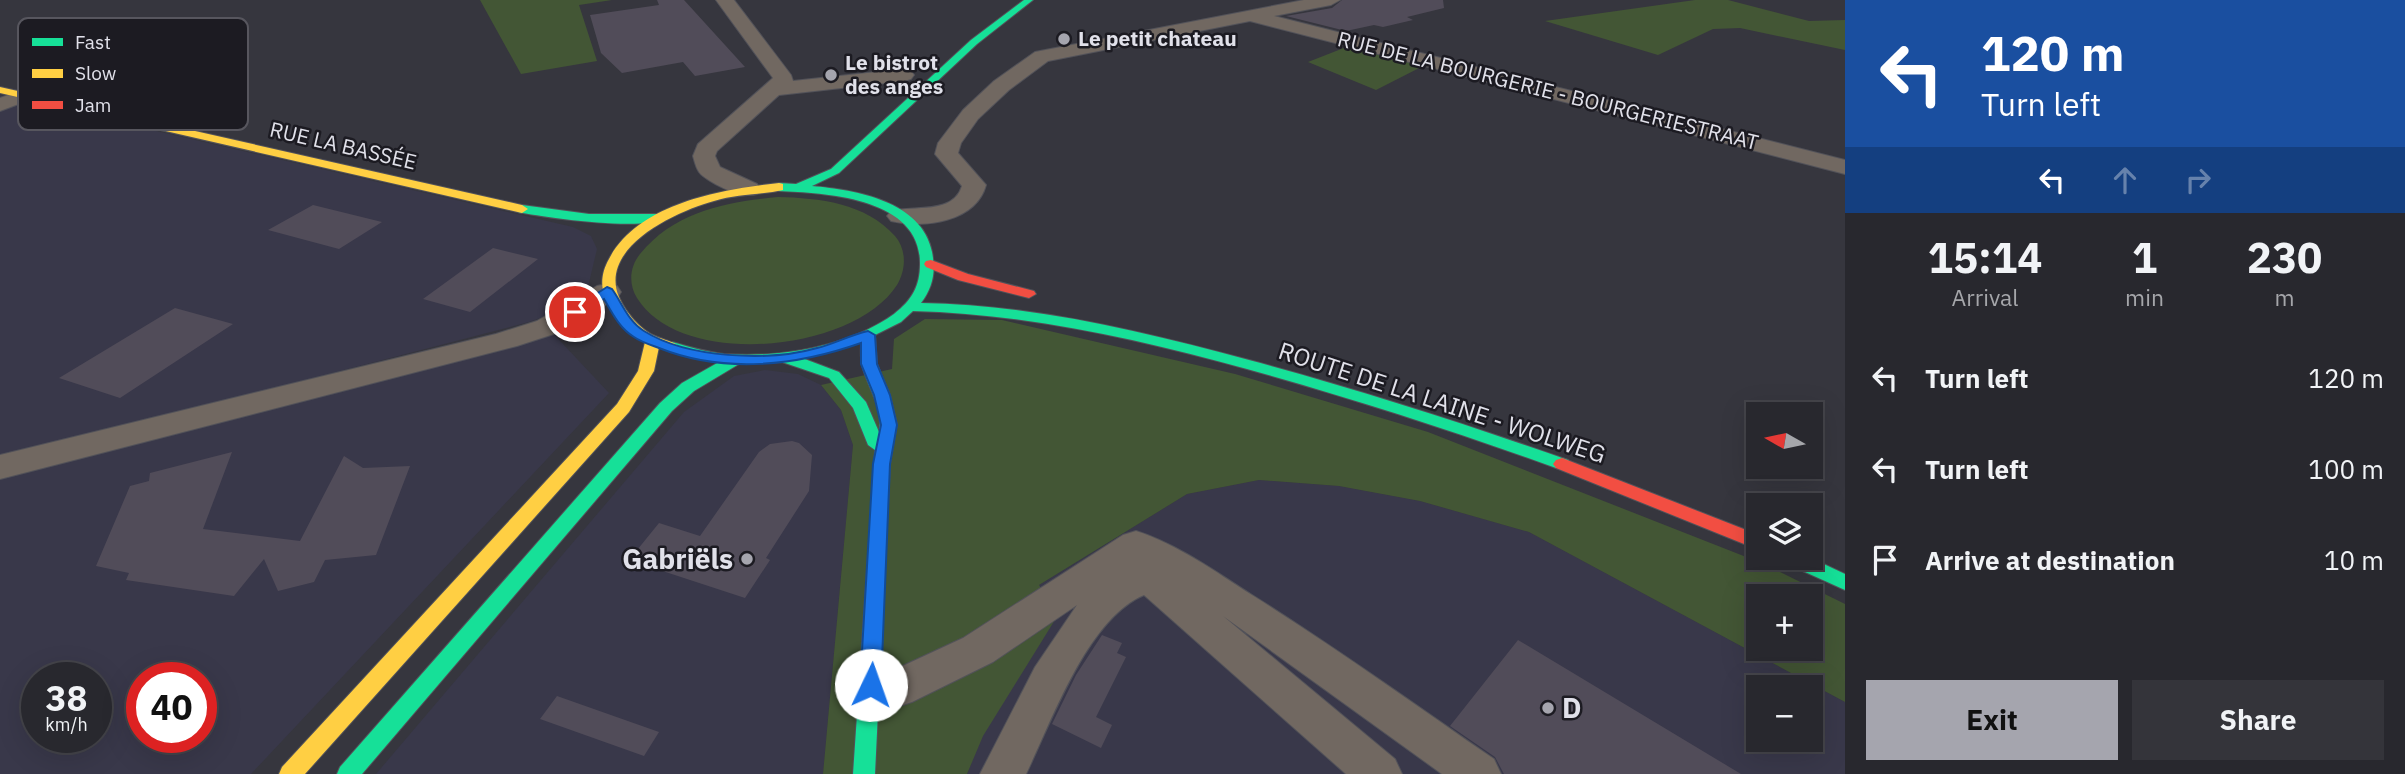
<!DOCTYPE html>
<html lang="en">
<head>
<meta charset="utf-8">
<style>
	body { margin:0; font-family:"IBM Plex Sans",sans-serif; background:#34343a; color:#f1f3f6; height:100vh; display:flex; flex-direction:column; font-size:26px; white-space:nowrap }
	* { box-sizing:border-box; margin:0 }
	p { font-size:23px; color:#a5a6aa }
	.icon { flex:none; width:38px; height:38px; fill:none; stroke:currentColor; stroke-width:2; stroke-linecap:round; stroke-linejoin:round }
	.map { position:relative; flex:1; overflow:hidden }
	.side { display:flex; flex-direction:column; background:#28282e; width:560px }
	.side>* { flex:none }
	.hud { background:#1a4fa0; color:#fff; overflow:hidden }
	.needle { width:46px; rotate:279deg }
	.fabs { position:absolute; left:1746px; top:402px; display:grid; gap:14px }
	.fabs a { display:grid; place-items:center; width:77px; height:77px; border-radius:0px; background:#28282e; box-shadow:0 7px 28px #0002,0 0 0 2px #44444a; font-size:35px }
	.speed { position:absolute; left:21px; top:662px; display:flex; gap:14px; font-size:35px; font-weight:700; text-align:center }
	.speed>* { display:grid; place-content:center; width:91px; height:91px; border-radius:50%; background:#28282e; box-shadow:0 7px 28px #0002,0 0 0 2px #44444a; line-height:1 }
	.speed small { font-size:18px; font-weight:400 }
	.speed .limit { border:10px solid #d22; background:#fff; color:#111 }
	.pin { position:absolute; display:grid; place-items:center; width:60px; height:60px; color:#fff; margin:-30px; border:4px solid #fff; border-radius:50%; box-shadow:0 2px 7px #0007 }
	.me { position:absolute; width:77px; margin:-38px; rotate:3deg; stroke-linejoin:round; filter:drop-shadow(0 0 5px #0008) }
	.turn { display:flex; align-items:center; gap:24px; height:147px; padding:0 21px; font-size:32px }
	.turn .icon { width:91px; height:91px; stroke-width:2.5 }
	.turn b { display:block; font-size:49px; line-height:60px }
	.lanes { display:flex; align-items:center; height:66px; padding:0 21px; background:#0003; justify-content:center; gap:35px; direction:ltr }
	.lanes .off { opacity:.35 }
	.eta { display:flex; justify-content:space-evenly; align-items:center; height:119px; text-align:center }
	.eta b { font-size:42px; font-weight:700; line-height:49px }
	.action { display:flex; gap:14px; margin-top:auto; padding:14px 21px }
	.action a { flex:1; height:80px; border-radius:0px; background:#a5a5ae; color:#111; font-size:28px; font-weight:700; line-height:80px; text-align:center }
	.action a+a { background:#34343a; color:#f1f3f6 }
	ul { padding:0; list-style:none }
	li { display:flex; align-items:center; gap:21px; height:91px; padding:0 21px }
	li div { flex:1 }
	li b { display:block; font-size:26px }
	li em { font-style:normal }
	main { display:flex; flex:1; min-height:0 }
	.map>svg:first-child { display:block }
	.built { fill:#39384a; fill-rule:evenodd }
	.green { fill:#435635; fill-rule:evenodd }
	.building { fill:#514c59 }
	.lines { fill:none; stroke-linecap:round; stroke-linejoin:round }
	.street-casing { stroke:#525259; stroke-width:2 }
	.fast-casing { stroke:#525259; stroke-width:2 }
	.slow-casing { stroke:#525259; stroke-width:2 }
	.jam-casing { stroke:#525259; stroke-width:2 }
	.street { fill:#716861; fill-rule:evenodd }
	.fast { fill:#16e098; fill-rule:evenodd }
	.slow { fill:#ffcf43; fill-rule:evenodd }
	.jam { fill:#f24e42; fill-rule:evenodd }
	.route { fill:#1a73e8; stroke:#114b97; stroke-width:2 }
	.poi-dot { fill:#a5a5ae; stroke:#1c1b22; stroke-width:2.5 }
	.labels { text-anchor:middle; stroke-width:5; stroke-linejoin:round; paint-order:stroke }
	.far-poi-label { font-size:21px; font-weight:bold; fill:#e1e1ea; stroke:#1c1b22; text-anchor:start }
	.far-street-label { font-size:21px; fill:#e1e1ea; stroke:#1c1b22 }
	.street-label { font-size:24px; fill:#e1e1ea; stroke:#1c1b22 }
	.near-poi-label { font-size:28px; font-weight:bold; fill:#e1e1ea; stroke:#1c1b22; text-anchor:end }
	.key { fill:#1c1b22; stroke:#57565e; stroke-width:2 }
	.key-label { font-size:19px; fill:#e1e1ea }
</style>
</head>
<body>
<main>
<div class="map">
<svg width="1845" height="774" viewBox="0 0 1845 774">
	<rect width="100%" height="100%" fill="#36363e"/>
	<path class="built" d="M0,95L573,227L591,236L597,249L588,287L579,301L568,308L529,322L0,459Z
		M547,327L609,393L251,774H0V476ZM37,677H96V737H37ZM142,677H201V737H142Z
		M765,370L798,374L821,385L841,410L853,445L823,774H376L684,412L734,376Z
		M1259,480L1339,486L1420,501L1529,532L1845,702V774H967L1039,585L1187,494ZM1759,688H1811V740H1759Z"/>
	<path class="green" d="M480,0H612L579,5L597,61L521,74Z
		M1695,0H1728L1809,21L1845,20V50L1740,28L1713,29L1658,55L1545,21Z
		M1354,44L1429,63L1376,90L1308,62Z
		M778,197C819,198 866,203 895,236C907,250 906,270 897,285C854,352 682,370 637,298C628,284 630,266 640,254C675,211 726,202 778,197Z
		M925,319L1002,320L1235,374L1428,432L1764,564L1845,604V702L1529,532L1420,501L1339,486L1259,480L1187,494L1039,585L1058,615L983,736L967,774H823L853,445L841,410L821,385L892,369L894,339ZM1759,597H1811V649H1759Z"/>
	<path class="building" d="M657,0H684L745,67L695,76L683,62L622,73L601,53L590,15L659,5Z
		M1342,0H1443L1444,8L1407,17L1413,20L1383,27L1374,25L1346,31L1286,16L1332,8Z
		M313,205L382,222L339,249L268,230Z
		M493,248L538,259L470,312L423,299Z
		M175,308L233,324L120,398L59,378Z
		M792,441L799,443L812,455L809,491L766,558L770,560L745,598L629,560L659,523L700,536L759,452L770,444Z
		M232,452L203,529L300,541L344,456L363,468L410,466L376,555L325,560L314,582L278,591L264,559L234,596L126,580L129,573L96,566L130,486L149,481L150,473Z
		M1102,635L1122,643L1117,653L1126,657L1096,717L1112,725L1101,748L1052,724L1076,675Z
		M1518,640L1741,774H1504L1495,757L1450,726Z
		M557,696L659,732L644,756L540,719Z"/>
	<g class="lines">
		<defs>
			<path id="street" d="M716,0H734L791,75L793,81L904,69L911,71L914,75L911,79L904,81L779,95L717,151L715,156L720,167L757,184L760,189L757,194C741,198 716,186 703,176C697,172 695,163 693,156L698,144L773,78Z
				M1304,0H1340L1331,5L1274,16L1845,160V174L1250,21L1048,61L1009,90L978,119L961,143L958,153L986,185C976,222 924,229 891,221L887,216L891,211C914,205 953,215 962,186L935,154L938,143L963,110L994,81L1035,52Z
				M25,89L32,91L35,95L32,99L0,111V98Z
				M607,284L617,286L621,292L617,298L557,333L517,346L0,479V455L496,334L537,321L597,286Z
				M1136,531C1177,544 1216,572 1252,595C1335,647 1414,704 1494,759L1501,774H1442L1223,616L1395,759L1402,774H1346L1144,595C1087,619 1052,721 1026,774H980L1035,667L1077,605L993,662L912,702L897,707L856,698L850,685L856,672L871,667L894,670L963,638L1123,535Z"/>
			<path id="fast" d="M1024,0H1033L977,44L839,173L812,186C856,190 922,201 932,252C936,272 933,287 921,303C1033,305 1141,331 1249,360C1357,389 1463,423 1568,460L1571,464L1568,468H1556C1454,431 1351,398 1247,369C1137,339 1028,314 913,311L901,322L875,335L877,364L890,395L897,424L890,464L875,774H853L875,450L868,445L853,408L829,378L782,362L739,364L694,391L672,411L362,774H337L340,767L660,403L682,383L719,362L667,350L664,347L667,344L672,342C690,347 706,352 724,354C780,358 848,347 894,314C912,300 920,286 920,264C921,198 827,193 779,191L773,187L779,183L796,184L831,169L971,40ZM861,342C861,349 860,358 862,365C867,387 884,408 879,432L866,402L839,372L802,358Z
				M522,205L589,214H657L663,218C646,232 542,217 518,212V206Z
				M1783,558H1811L1845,574V590L1785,563Z"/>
			<path id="slow" d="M0,87L522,205L528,209L522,213L0,93Z
				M779,183L783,184V190C760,195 737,194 714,201C677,211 598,247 619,297C625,312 641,330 655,336C664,340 673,341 680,347L672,352L659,347L654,371L629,412L305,774H279L282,767L617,404L638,371L645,342C628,335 619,319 609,304C599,290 601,273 609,259C638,203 723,189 779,183Z"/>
			<path id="jam" d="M931,260L968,274L1034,291L1036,294L1029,298L958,280L926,267L924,264L926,261Z
				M1562,458L1759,535V550L1556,468L1553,464L1556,460Z"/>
		</defs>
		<use href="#street" class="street-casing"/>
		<use href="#fast" class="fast-casing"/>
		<use href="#slow" class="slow-casing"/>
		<use href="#jam" class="jam-casing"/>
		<use href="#street" class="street"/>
		<use href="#fast" class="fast"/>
		<use href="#slow" class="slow"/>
		<use href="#jam" class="jam"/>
	</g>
	<path class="route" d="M607,287L612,289C622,303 628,321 644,331C687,358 768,362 817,348C834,344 850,335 868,331L875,335L877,364L890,395L897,425L890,464L881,685L878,691L871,694L863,691L860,685L873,464L881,425L874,395L861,364V343C796,366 724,374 659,348C651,345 641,342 634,337C620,329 612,313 604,299L575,316L568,312Z"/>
	<g class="poi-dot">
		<circle cx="1064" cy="39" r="7"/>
		<circle cx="831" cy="75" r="7"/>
		<circle cx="747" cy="559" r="7"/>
		<circle cx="1548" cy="708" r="7"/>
	</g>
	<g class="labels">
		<g class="far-poi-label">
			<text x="1078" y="46">Le petit chateau</text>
			<text x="845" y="70">Le bistrot<tspan x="845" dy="24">des anges</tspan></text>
		</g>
		<g class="far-street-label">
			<text transform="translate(1548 91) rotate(14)" y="7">RUE DE LA BOURGERIE - BOURGERIESTRAAT</text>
			<text transform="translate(343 146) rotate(13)" y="7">RUE LA BASSÉE</text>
		</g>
		<g class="street-label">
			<text transform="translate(1442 403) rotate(18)" y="8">ROUTE DE LA LAINE - WOLWEG</text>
		</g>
		<g class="near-poi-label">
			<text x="733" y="569">Gabriëls</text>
			<text x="1562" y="718" text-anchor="start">D</text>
		</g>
	</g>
	<rect x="18" y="18" width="230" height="112" rx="10" class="key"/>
	<rect x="32" y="38" width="31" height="8" fill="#16e098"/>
	<rect x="32" y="69" width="31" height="9" fill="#ffcf43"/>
	<rect x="32" y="101" width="31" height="8" fill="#f24e42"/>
	<g class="key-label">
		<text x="75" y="49">Fast</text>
		<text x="75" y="80">Slow</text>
		<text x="75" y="112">Jam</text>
	</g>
</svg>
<div class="fabs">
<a><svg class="needle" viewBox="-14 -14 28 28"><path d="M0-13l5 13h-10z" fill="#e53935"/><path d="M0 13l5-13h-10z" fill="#a5a6aa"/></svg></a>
<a><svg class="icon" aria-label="layers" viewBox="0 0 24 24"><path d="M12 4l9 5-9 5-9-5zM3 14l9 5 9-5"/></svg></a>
<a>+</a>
<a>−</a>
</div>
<div class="speed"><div>38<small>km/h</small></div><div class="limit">40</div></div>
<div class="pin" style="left:575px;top:312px;background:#d93025"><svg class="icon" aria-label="arrive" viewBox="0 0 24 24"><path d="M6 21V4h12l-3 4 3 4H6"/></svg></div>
<svg class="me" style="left:871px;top:685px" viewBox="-20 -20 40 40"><circle r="19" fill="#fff"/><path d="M0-13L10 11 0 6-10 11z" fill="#1a73e8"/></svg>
</div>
<section class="side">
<div class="hud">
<div class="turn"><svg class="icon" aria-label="left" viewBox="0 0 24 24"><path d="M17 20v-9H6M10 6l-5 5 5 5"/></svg><div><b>120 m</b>Turn left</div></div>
<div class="lanes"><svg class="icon" aria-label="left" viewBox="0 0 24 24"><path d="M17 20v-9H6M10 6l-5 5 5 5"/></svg><svg class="icon off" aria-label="ahead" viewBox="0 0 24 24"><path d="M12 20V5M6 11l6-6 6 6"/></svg><svg class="icon off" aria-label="right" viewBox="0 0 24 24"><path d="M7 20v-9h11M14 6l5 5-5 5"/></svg></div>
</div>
<div class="eta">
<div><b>15:14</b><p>Arrival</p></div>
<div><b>1</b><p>min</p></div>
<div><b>230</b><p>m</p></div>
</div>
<ul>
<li><svg class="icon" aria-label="left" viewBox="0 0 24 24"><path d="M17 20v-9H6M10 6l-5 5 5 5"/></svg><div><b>Turn left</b></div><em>120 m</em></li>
<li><svg class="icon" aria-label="left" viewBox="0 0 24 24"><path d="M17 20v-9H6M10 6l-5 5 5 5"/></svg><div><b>Turn left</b></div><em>100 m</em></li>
<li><svg class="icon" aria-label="arrive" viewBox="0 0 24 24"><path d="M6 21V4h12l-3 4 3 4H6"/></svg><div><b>Arrive at destination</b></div><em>10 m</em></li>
</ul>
<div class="action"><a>Exit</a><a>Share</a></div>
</section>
</main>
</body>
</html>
